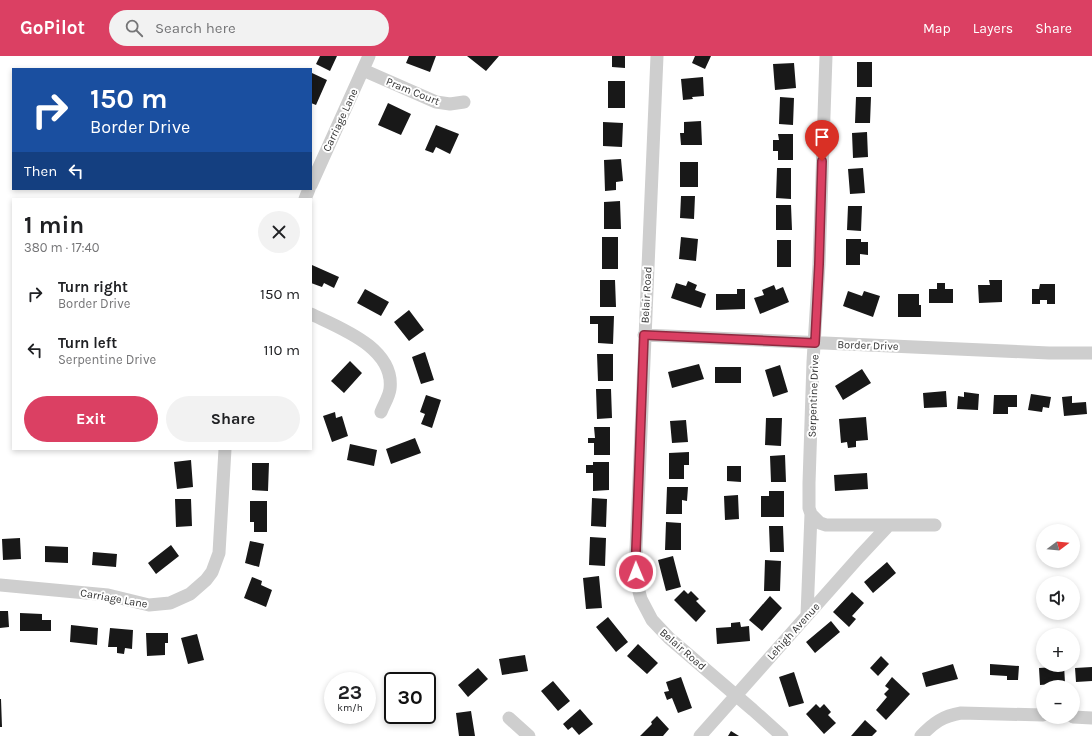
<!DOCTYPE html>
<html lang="en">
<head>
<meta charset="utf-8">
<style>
	body { margin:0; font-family:Karla,sans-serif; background:#f2f2f2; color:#202124; height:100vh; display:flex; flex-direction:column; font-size:15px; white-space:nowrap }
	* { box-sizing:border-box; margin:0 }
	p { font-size:13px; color:#757577 }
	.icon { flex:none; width:22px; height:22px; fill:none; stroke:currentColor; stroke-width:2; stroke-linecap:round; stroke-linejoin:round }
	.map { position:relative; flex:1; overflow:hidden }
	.side { position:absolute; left:12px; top:142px; width:300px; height:252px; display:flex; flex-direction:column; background:#fff; border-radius:0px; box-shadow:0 2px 6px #0003 }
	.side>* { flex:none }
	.hud { position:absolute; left:12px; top:12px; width:300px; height:122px; border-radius:0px; box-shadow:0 2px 6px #0003; background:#1a4fa0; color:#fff; overflow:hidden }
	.needle { width:26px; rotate:74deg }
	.controls { position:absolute; left:1036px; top:468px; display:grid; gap:8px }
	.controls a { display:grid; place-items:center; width:44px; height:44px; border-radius:50%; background:#fff; box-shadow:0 2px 6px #0003; font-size:20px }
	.speed { position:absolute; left:324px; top:616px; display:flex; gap:8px; font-size:20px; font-weight:700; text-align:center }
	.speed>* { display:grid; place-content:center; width:52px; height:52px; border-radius:50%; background:#fff; box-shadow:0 2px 6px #0003; line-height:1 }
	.speed small { font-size:10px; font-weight:400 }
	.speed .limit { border:2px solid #111; border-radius:6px; background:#fff; color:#111 }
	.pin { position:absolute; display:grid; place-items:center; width:34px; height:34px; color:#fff; margin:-41px -17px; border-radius:50% 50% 50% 0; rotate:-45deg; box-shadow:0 0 4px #0007 }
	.pin .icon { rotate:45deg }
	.me { position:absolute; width:44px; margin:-22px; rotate:359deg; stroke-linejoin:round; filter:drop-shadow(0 0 3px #0008) }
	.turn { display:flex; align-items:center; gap:14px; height:84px; padding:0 12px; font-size:18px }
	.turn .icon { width:52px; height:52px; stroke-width:2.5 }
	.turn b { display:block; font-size:28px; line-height:34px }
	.then { display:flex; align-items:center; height:38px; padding:0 12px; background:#0003; gap:8px; font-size:15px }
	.round { display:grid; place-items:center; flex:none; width:42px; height:42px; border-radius:21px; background:#f2f2f2 }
	.head { display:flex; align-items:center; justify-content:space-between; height:68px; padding:0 12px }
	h1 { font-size:24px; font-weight:700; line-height:30px }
	.cta { display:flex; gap:8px; margin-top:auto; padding:8px 12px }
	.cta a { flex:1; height:46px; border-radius:24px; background:#db4063; color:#fff; font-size:16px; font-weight:700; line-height:46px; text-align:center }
	.cta a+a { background:#f2f2f2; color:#202124 }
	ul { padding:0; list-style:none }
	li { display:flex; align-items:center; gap:12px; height:56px; padding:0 12px }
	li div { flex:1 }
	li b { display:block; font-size:15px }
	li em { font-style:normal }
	header { display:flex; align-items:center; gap:24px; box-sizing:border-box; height:56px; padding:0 20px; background:#db4063; color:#fff }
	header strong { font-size:19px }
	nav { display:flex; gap:22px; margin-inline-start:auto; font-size:14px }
	.search { width:280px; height:36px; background:#f2f2f2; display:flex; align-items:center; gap:10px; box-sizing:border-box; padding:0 14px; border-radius:22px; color:#757577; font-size:15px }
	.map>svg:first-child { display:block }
	.building { fill:#181818 }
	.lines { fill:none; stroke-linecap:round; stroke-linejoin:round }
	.minor { stroke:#cecece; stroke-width:13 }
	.route-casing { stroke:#8e2a40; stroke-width:10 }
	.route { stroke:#db4063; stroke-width:7 }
	.labels { text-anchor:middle; stroke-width:4; stroke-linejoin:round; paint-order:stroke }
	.street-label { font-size:11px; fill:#313131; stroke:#fff }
</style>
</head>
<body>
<header>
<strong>GoPilot</strong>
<div class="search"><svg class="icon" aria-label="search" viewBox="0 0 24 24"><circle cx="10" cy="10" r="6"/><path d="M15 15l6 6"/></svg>Search here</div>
<nav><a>Map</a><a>Layers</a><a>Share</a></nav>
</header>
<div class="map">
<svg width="1092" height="680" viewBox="0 0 1092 680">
	<rect width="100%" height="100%" fill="#fff"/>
	<path class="building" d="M320,0H337L330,15L316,8Z
		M409,0H436L430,16L406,7Z
		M467,0H499L486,15Z
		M612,0H625V12L612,11Z
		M695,0H711L705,13L692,7Z
		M857,6H872V31H857Z
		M794,7L796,32L775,34L773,8Z
		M312,17L327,24L316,49L311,47V20Z
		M703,21L704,40L692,41L693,43L683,44L681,23Z
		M608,25H625V52H608Z
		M780,41L794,42L793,69L779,68Z
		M856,41H871L870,67H855Z
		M388,47L411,58L401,79L378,69Z
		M701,65L702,89H681L680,77H684V66Z
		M603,66L623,67L622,91L603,90Z
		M436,69L459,78L450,98L436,91L433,97L425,94Z
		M867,76L868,101L853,102L852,77Z
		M778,78H793V104H778V95H773V84H779Z
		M621,103L623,125L616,126V134L605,135L604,104Z
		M680,106H698V131H680Z
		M777,112H791V143L776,142Z
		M863,112L865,137L850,138L848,113Z
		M681,140H695L694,163L680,162Z
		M620,145L621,173H604V146Z
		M776,149H791L792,174H776Z
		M848,150H862L861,175L847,174Z
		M602,181H618V213H602Z
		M681,181L698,183L696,205L679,203Z
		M846,183H861V186H868V199L860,198V209H846Z
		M777,184H791V211H777Z
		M312,209L339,221L334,232L324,227L322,231L311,227Z
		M600,224H615L616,251H600Z
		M989,224H1002V246L979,247L978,229H990Z
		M688,225L697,229L695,234L706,238L701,252L671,242L676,227L686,230Z
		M937,227H945V233H953V247H929V233H937Z
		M1040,228H1055V248H1047V244H1040V248H1032V233H1039Z
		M774,229L776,234L783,231L789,246L760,258L754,242L764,239L762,234Z
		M365,233L389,246L381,260L357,247Z
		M737,233H745V253L716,254V238H737Z
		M848,235L862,240L864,235L880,240L873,261L843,250Z
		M898,238H919V249H921V261H898Z
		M409,254L424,274L409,285L394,266Z
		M590,260H614L613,288L598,287V268H590Z
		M425,296L434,324L421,328L412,301Z
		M597,298H613V325H598Z
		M350,305L362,317L344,337L331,325Z
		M699,308L704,323L672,332L668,316Z
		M780,309L788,336L773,341L765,314Z
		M715,311H741V327H715Z
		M862,313L871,327L843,344L835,330Z
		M596,333H611L612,362L597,363Z
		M946,335L947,351L924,352L923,337Z
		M964,336L979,338L978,354L957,353L958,340L964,341Z
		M1031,338L1051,341L1049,352L1043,351L1042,356L1028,354Z
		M426,339L441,344L432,372L421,368L425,358L420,356Z
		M994,339H1017V351H1008V358H993Z
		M1072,340V347L1086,346L1087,358L1064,360L1062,341Z
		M335,356L336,362L342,360L348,380L332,386L323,360Z
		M866,361L868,384L856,385V391L848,392L847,386L841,387L839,363Z
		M766,362H782L781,390L765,389Z
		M686,364L688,386L672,387L670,365Z
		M594,371H610V399H594V387H588V382H595Z
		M415,382L421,397L391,408L386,393Z
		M350,388L377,394L374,410L347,404Z
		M689,396V409H684V423H669V397Z
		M785,399L786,426H771L770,400Z
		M191,404L193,431L177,433L174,406Z
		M593,406H609V434L593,435V417H586V409H593Z
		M252,407H269L268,435L252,434Z
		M727,410H741V426L727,425Z
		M867,417L868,433L835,435L834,419Z
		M667,431H688L687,445L682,444V458H666Z
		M769,435H784V461H761V440H769Z
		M738,439L739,463L725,464L724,440Z
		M592,442L607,443L606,471L591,470Z
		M175,443H191L192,470L176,471Z
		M250,445H267V476H254V466H250Z
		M666,466L681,467V494H665Z
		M769,470H783L784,496H770Z
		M590,481L606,482L605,510L589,509Z
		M20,482L21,503L3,504L2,483Z
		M250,485L264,488L259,511L245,507Z
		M171,489L179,500L156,518L148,507Z
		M45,490L68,491V507L45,506Z
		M93,496L117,498L116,511L92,509Z
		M673,500L681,531L666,535L658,504Z
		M765,504L781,505L780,535H764Z
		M887,506L896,517L873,537L864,526Z
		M599,520L602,552L586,553L583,522Z
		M252,521L262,525L261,529L272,534L266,551L244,542Z
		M684,534L688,538L691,535L699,543L696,545L706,555L696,566L674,544Z
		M852,536L864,547L852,560L856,563L849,571L833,556Z
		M770,540L782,552L762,575L749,564Z
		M0,555H8L9,571L0,572Z
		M20,557L42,558V564H51V575H20Z
		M608,561L628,586L616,596L596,571Z
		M831,565L840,576L815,597L806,586Z
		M740,566L741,571L749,570L750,585L717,588L716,572L731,571V567Z
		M71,569L98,572L97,589L70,586Z
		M110,572L133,574L132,593L125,592L124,598L117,597V591H108Z
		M146,577H168V587H165V599L147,600Z
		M197,578L204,604L188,608L181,582Z
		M638,588L658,607L647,618L627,600Z
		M525,599L528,615L502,619L499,603Z
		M881,600L889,608L878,620L870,612Z
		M953,608L958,623L926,631L922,617Z
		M990,608L1019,610L1018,624H1007V620L990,619Z
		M1055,609H1064L1065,627L1040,629L1039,612L1055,611Z
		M1092,611V625L1076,626L1075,612Z
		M478,612L488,623L468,641L458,629Z
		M794,616L804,647L789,651L779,621Z
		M681,621L692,652L678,657L672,642L667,644L664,636L669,635L666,626Z
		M892,621L910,638L886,664L876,654L887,641L884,638L889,633L885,630Z
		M553,625L570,645L558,655L541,635Z
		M0,643H1L2,671H0Z
		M816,648L820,652L824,648L831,656L828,659L836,667L824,678L806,658Z
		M580,653L593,668L579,679L572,671L568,674L563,668Z
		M471,655L475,680H459L456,657Z
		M657,660L669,673L663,680H640L652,668L651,666Z
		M865,664L877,675L872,680H851Z
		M731,675L739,680H728Z"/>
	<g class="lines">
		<path class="minor" d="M657,0L636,493L637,528L641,543L652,564L669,582L753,654L782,680
			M363,14L436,46L450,48L464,46
			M311,129L369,0
			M305,143L309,133
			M311,258C340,272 395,292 390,333C389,341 384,348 381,356
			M644,279L1049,297H1092
			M811,458L820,467L826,469H935
			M0,529L108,539L149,549L170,547L190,538L206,524L212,516L219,497L225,393
			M807,559L811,458L809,452V427L813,306L819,208L826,0
			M1073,661L1092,662
			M509,662L529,680
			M700,680L859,501L888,470
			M921,680C933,667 943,660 961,657L1043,659"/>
	</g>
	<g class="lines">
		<defs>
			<path id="route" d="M636,516V494L644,279L815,287L819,208L822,105"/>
		</defs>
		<use href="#route" class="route-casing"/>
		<use href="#route" class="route"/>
	</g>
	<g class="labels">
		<g class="street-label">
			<text transform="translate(413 35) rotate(22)" y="4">Pram Court</text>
			<text transform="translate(340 64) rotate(-65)" y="4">Carriage Lane</text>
			<text transform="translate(646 239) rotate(-87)" y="4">Belair Road</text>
			<text transform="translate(868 289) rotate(2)" y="4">Border Drive</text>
			<text transform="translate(813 340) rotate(-88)" y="4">Serpentine Drive</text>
			<text transform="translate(114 542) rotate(10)" y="4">Carriage Lane</text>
			<text transform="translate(793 575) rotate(-48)" y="4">Lehigh Avenue</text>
			<text transform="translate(683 593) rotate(41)" y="4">Belair Road</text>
		</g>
	</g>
</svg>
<div class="controls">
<a><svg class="needle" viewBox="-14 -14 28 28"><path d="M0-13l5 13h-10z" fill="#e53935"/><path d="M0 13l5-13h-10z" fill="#757577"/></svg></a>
<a><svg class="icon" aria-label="sound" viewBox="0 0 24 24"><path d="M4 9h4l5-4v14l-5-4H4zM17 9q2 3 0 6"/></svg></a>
<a>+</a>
<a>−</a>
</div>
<div class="speed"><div>23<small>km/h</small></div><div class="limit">30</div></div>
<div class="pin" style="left:822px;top:105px;background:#d93025"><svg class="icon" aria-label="arrive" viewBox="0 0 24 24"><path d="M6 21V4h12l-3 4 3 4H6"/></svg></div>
<svg class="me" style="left:636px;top:516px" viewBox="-20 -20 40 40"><circle r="17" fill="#db4063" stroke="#fff" stroke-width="3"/><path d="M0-11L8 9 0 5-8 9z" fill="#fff"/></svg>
<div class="hud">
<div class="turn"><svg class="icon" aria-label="right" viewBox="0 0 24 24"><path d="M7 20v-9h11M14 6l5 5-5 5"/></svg><div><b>150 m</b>Border Drive</div></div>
<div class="then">Then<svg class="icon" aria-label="left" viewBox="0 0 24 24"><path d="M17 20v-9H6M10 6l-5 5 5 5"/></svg></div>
</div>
<section class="side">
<div class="head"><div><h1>1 min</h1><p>380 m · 17:40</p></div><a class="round"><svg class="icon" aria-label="close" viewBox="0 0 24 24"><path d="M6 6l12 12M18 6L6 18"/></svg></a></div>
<ul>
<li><svg class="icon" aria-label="right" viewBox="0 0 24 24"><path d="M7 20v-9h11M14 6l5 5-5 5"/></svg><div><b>Turn right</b><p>Border Drive</p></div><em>150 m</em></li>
<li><svg class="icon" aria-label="left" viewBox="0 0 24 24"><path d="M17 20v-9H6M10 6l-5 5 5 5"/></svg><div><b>Turn left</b><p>Serpentine Drive</p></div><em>110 m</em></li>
</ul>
<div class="cta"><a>Exit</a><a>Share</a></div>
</section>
</div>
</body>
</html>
